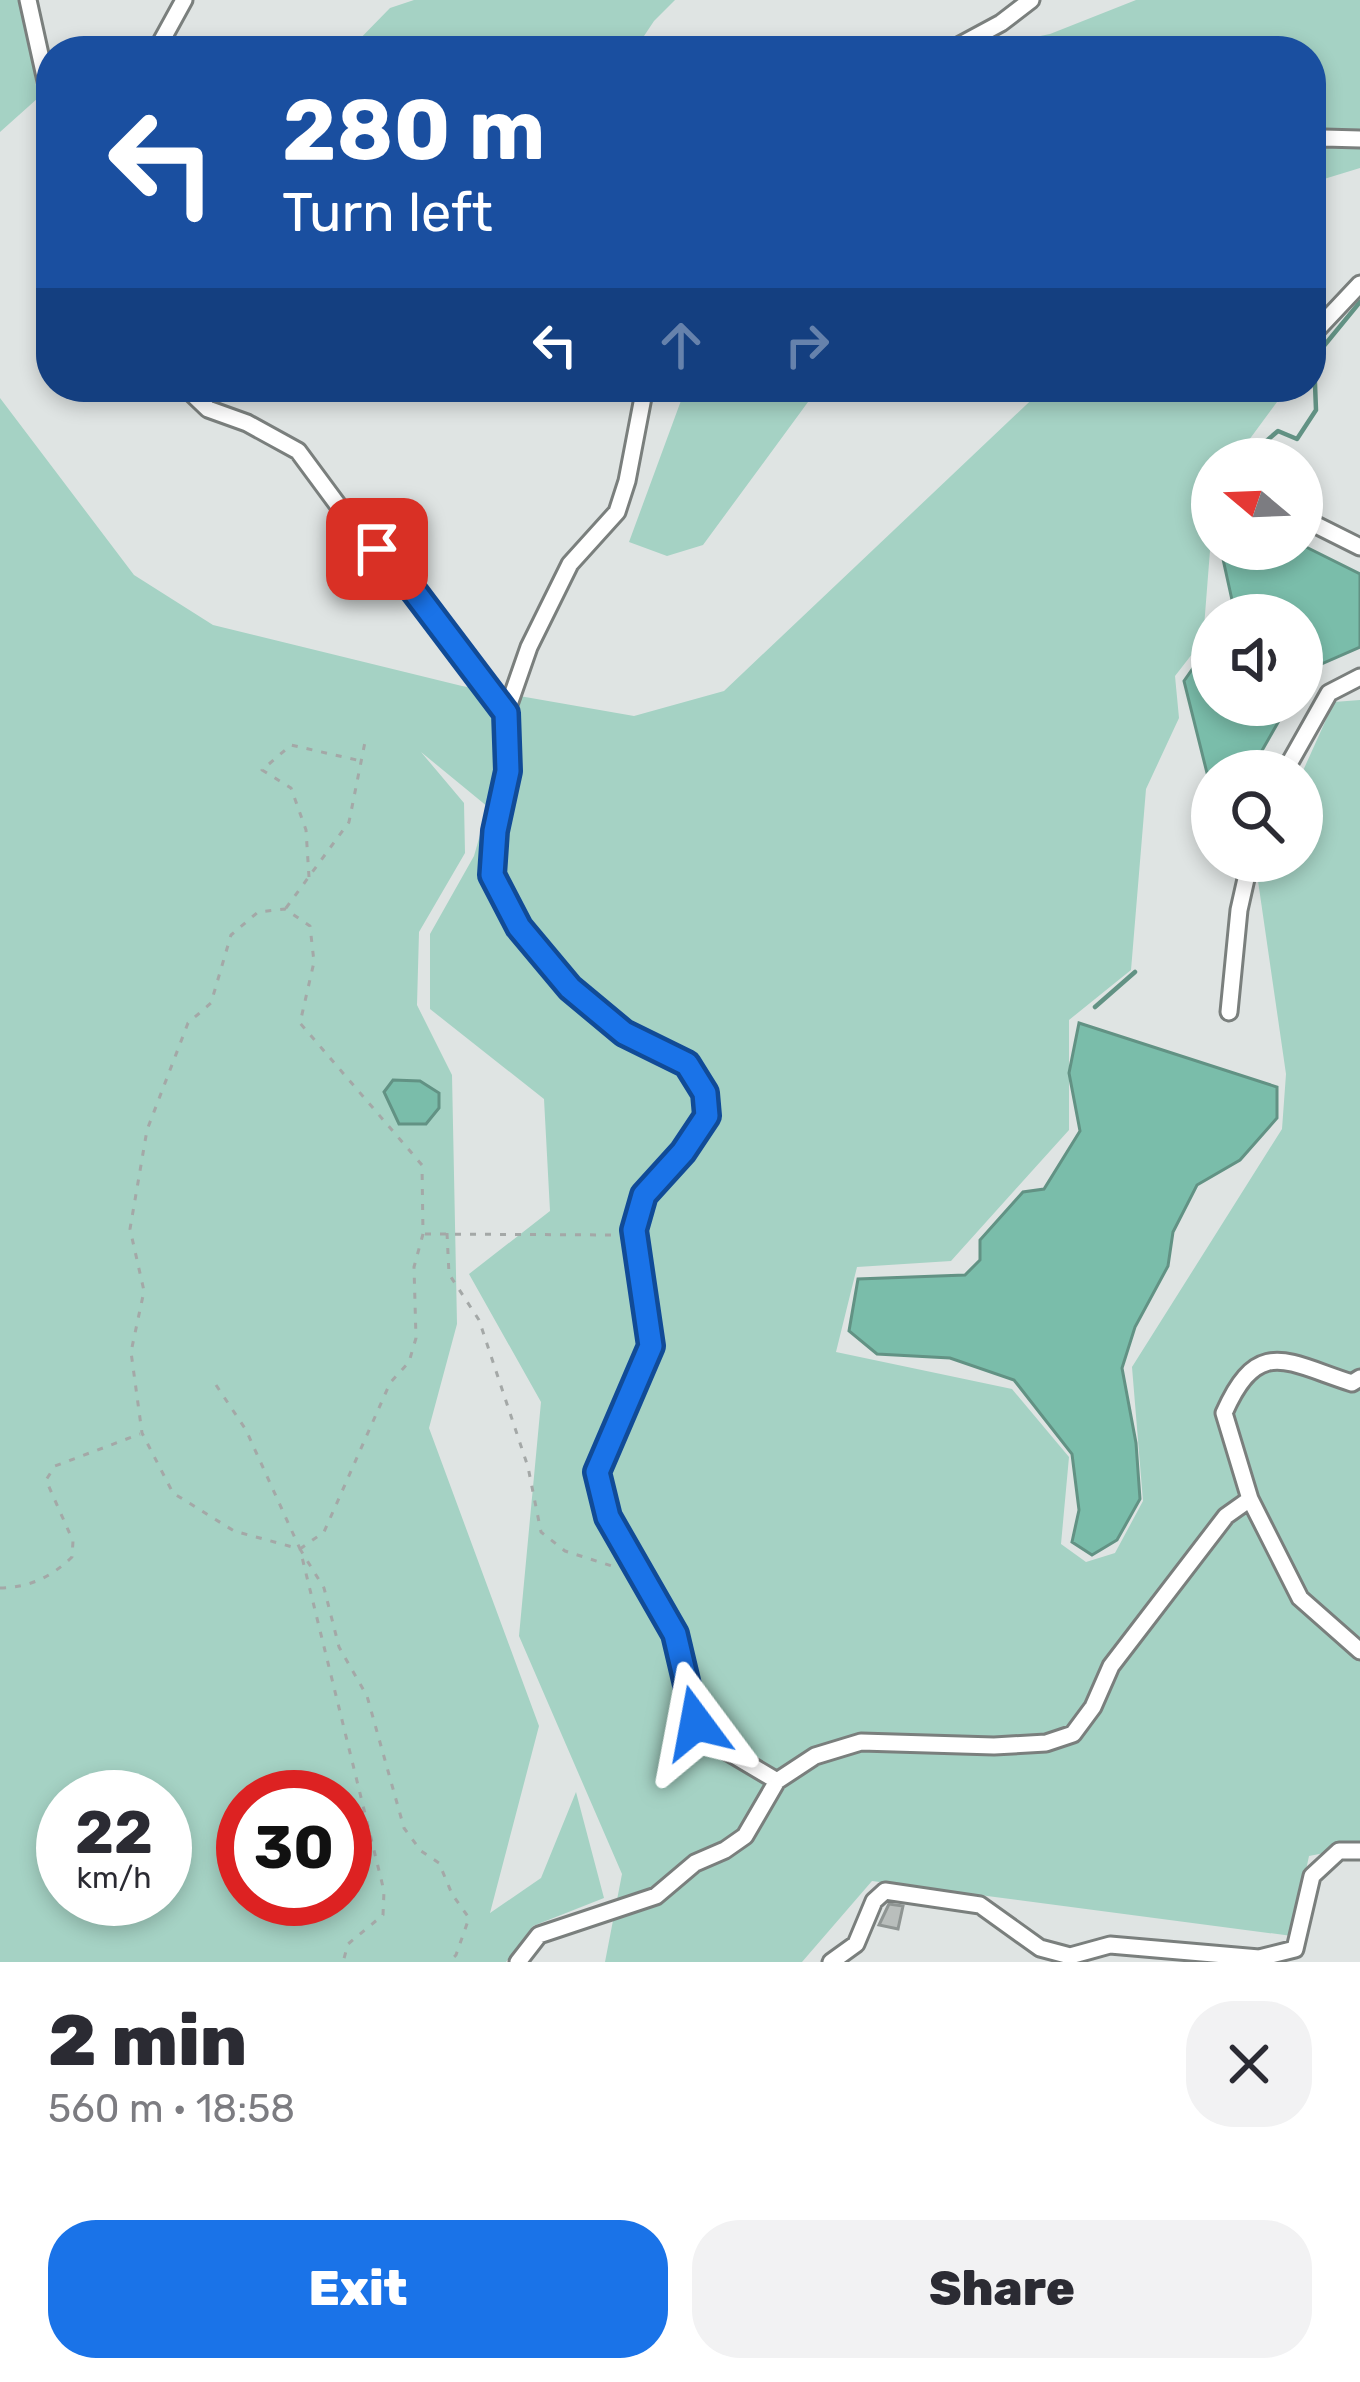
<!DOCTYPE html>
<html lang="en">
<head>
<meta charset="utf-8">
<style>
	body { margin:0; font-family:Rubik,sans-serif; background:#f2f2f3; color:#2b2b33; height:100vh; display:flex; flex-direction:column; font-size:45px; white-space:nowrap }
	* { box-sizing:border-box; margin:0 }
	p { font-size:39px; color:#7c7c81 }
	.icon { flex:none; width:66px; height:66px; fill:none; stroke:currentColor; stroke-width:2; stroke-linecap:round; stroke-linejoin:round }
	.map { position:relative; height:1962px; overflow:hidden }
	.panel { display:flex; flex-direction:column; background:#fff; flex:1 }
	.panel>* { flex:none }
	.hud { position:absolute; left:36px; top:36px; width:1290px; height:366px; border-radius:48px; box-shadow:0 6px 18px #0003; background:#1a4fa0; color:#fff; overflow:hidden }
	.needle { width:78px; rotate:289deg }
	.tools { position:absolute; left:1191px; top:438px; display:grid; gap:24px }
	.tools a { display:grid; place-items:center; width:132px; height:132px; border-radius:50%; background:#fff; box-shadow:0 6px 18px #0003; font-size:60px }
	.speed { position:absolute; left:36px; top:1770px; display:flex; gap:24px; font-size:60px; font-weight:700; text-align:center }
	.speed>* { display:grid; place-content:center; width:156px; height:156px; border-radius:50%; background:#fff; box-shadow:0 6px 18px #0003; line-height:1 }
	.speed small { font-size:30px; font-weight:400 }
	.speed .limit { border:18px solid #d22; background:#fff; color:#111 }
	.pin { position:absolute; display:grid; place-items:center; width:102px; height:102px; color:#fff; margin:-51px; border-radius:24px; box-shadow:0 6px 18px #0006 }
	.me { position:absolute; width:132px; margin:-66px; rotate:347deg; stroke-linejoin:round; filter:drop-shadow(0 0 9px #0008) }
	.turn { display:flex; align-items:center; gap:42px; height:252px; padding:0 48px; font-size:54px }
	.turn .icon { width:156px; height:156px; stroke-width:2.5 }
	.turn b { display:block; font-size:84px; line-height:102px }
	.lanes { display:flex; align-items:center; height:114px; padding:0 48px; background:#0003; justify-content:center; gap:60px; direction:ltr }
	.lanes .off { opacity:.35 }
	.round { display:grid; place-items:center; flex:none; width:126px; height:126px; border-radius:48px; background:#f2f2f3 }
	.head { display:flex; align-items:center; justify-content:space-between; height:204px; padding:0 48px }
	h1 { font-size:72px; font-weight:800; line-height:90px }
	.cta { display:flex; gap:24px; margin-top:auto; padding:24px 48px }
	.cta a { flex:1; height:138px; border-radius:48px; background:#1a73e8; color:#fff; font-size:48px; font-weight:800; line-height:138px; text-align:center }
	.cta a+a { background:#f2f2f3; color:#2b2b33 }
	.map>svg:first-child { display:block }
	.green { fill:#a5d2c4; fill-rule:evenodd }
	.water { fill:#7abdaa; stroke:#629284; stroke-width:3 }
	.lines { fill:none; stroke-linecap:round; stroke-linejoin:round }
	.stream { stroke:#629284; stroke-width:4.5 }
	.building { fill:#b9bebc; stroke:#8f9593; stroke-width:3 }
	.minor-casing { stroke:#7a7f7d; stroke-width:21 }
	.path { stroke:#a4a8a7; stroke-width:3; stroke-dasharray:6 9; stroke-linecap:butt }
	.minor { stroke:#fff; stroke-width:15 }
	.route-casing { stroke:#114b97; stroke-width:30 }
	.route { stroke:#1a73e8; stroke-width:21 }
</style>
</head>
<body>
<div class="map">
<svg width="1360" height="1962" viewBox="0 0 1360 1962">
	<rect width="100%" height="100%" fill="#dfe4e3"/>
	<path class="green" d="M0,0H22L38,98L0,132Z
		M414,0H675L654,21L634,51H348L390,8Z
		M1136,0H1360V168L1311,183V51H968L1050,34Z
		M686,387H819L703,545L667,556L629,542Z
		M1045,387H1276L1277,402L1235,459H1212V525L1203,640L1175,676L1179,718L1146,789L1131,970L1069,1020V1130L951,1261L857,1267L836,1352L1012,1389L1069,1457L1061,1544L1086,1562L1115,1553L1143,1501L1132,1367L1282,1129L1286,1074L1257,874L1263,861H1302V773L1334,702L1360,700V1846L1309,1856L1292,1936L872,1881L802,1962H605L622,1874L519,1636L541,1402L469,1274L550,1211L544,1099L430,1009V934L474,856L488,807L421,752L464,803L465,853L419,932L417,1005L452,1075L457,1324L429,1428L539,1726L490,1913L541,1878L576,1792L604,1898L533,1926L506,1962H0V398L134,575L213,625L462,686L634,716L724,691ZM63,1797H165V1899H63ZM243,1797H345V1899H243Z"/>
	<path class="water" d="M1302,545L1360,574V647L1317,666L1302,683V615H1225L1232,600L1221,550L1302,549Z
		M1212,641V705H1288L1256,761L1245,771L1207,773L1184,681Z
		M1079,1023L1277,1087V1118L1240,1160L1197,1185L1173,1232L1168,1266L1135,1327L1122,1368L1136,1443L1140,1499L1117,1540L1092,1555L1072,1542L1079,1510L1072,1454L1014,1380L950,1358L877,1354L849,1331L858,1279L965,1275L980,1260V1240L1023,1192L1044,1189L1080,1131L1069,1073Z
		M393,1080L420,1081L439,1093V1108L426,1124H399L384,1092Z"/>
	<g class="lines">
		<path class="stream" d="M1245,459L1278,431L1297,439L1316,410L1314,358L1360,302
			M1095,1007L1135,972"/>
	</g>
	<path class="building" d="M889,1904L903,1906L898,1929L879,1925Z"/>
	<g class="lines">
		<defs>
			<path id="minor" d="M28,0L51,104
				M156,51L184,0
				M949,51L1001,23L1031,0
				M1311,142L1324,138L1360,139
				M1311,336L1360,284
				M185,387L208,409L247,423L298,451L346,516L407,582L506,713
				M645,387L627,481L617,512L570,564L529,647L506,713L508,771L495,831L492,875L519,927L570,988L624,1033L687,1064L705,1093L707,1116L683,1152L643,1195L635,1230L651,1346L597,1473L608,1517L675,1634L696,1723L713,1743L777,1781
				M1302,518L1360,547
				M1285,771L1329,693L1360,677
				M1229,1012L1239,910L1250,861
				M1360,1378L1352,1383C1286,1362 1258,1336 1224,1413L1250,1499L1300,1598L1360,1651
				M518,1962L539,1935L656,1896L695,1863L725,1850L745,1836L777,1781L815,1756L861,1742L994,1746L1046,1743L1073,1734L1093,1707L1111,1666L1226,1516L1250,1499
				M831,1962L856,1944L874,1901L885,1891L980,1905L1040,1948L1070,1956L1110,1945L1259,1958
				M1257,1962L1259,1958L1295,1949L1312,1876L1339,1851H1360"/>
		</defs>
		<use href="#minor" class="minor-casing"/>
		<path class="path" d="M309,877L306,830L291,788L262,770L291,745L361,761
			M286,908L349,822L366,737
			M447,1233L449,1274L479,1320L528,1467L541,1532L565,1551L615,1567
			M425,1234L619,1235
			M216,1385L246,1430L300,1549L384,1891L383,1915L348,1944L343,1962
			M300,1549L324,1532L390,1383L409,1362L416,1338L414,1267L423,1234L422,1165L300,1023L314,962L310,926L285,909L258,912L231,935L211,1003L188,1023L147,1130L130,1229L144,1291L131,1352L142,1433L173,1493L234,1531L300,1549L324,1588L339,1647L367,1696L404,1828L421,1851L439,1863L452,1894L469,1918L456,1955L449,1962
			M0,1588C30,1587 50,1578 72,1557L73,1541L46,1480L55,1466L140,1434"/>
		<use href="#minor" class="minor"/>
	</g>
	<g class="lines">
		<defs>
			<path id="route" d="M377,549L407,582L506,713L508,771L495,831L492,875L519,927L570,988L624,1033L687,1064L705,1093L707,1116L683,1152L644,1195L634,1230L651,1346L597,1472L608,1517L675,1634L696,1723"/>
		</defs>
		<use href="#route" class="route-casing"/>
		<use href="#route" class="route"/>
	</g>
</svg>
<div class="tools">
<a><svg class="needle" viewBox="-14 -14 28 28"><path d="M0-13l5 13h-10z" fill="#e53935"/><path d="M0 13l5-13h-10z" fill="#7c7c81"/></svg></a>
<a><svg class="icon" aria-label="sound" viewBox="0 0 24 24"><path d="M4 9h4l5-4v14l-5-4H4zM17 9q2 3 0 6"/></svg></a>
<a><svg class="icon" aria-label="search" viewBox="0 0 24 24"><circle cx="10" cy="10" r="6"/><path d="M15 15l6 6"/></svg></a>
</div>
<div class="speed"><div>22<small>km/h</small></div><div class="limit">30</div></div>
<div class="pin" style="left:377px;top:549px;background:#d93025"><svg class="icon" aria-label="arrive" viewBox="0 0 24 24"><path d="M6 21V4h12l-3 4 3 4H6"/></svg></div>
<svg class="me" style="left:696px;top:1723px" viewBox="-20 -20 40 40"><path d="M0-17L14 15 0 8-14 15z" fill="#1a73e8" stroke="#fff" stroke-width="4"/></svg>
<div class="hud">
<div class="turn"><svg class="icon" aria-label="left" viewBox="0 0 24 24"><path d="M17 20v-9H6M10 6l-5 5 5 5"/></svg><div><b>280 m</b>Turn left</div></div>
<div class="lanes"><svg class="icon" aria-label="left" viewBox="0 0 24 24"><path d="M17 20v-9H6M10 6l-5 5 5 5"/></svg><svg class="icon off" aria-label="ahead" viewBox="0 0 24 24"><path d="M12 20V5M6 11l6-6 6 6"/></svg><svg class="icon off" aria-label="right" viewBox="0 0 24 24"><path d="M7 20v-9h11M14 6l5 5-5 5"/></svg></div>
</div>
</div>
<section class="panel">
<div class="head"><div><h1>2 min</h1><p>560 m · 18:58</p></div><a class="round"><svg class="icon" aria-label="close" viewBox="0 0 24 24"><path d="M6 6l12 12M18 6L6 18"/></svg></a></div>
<div class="cta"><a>Exit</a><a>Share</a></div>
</section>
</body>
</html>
